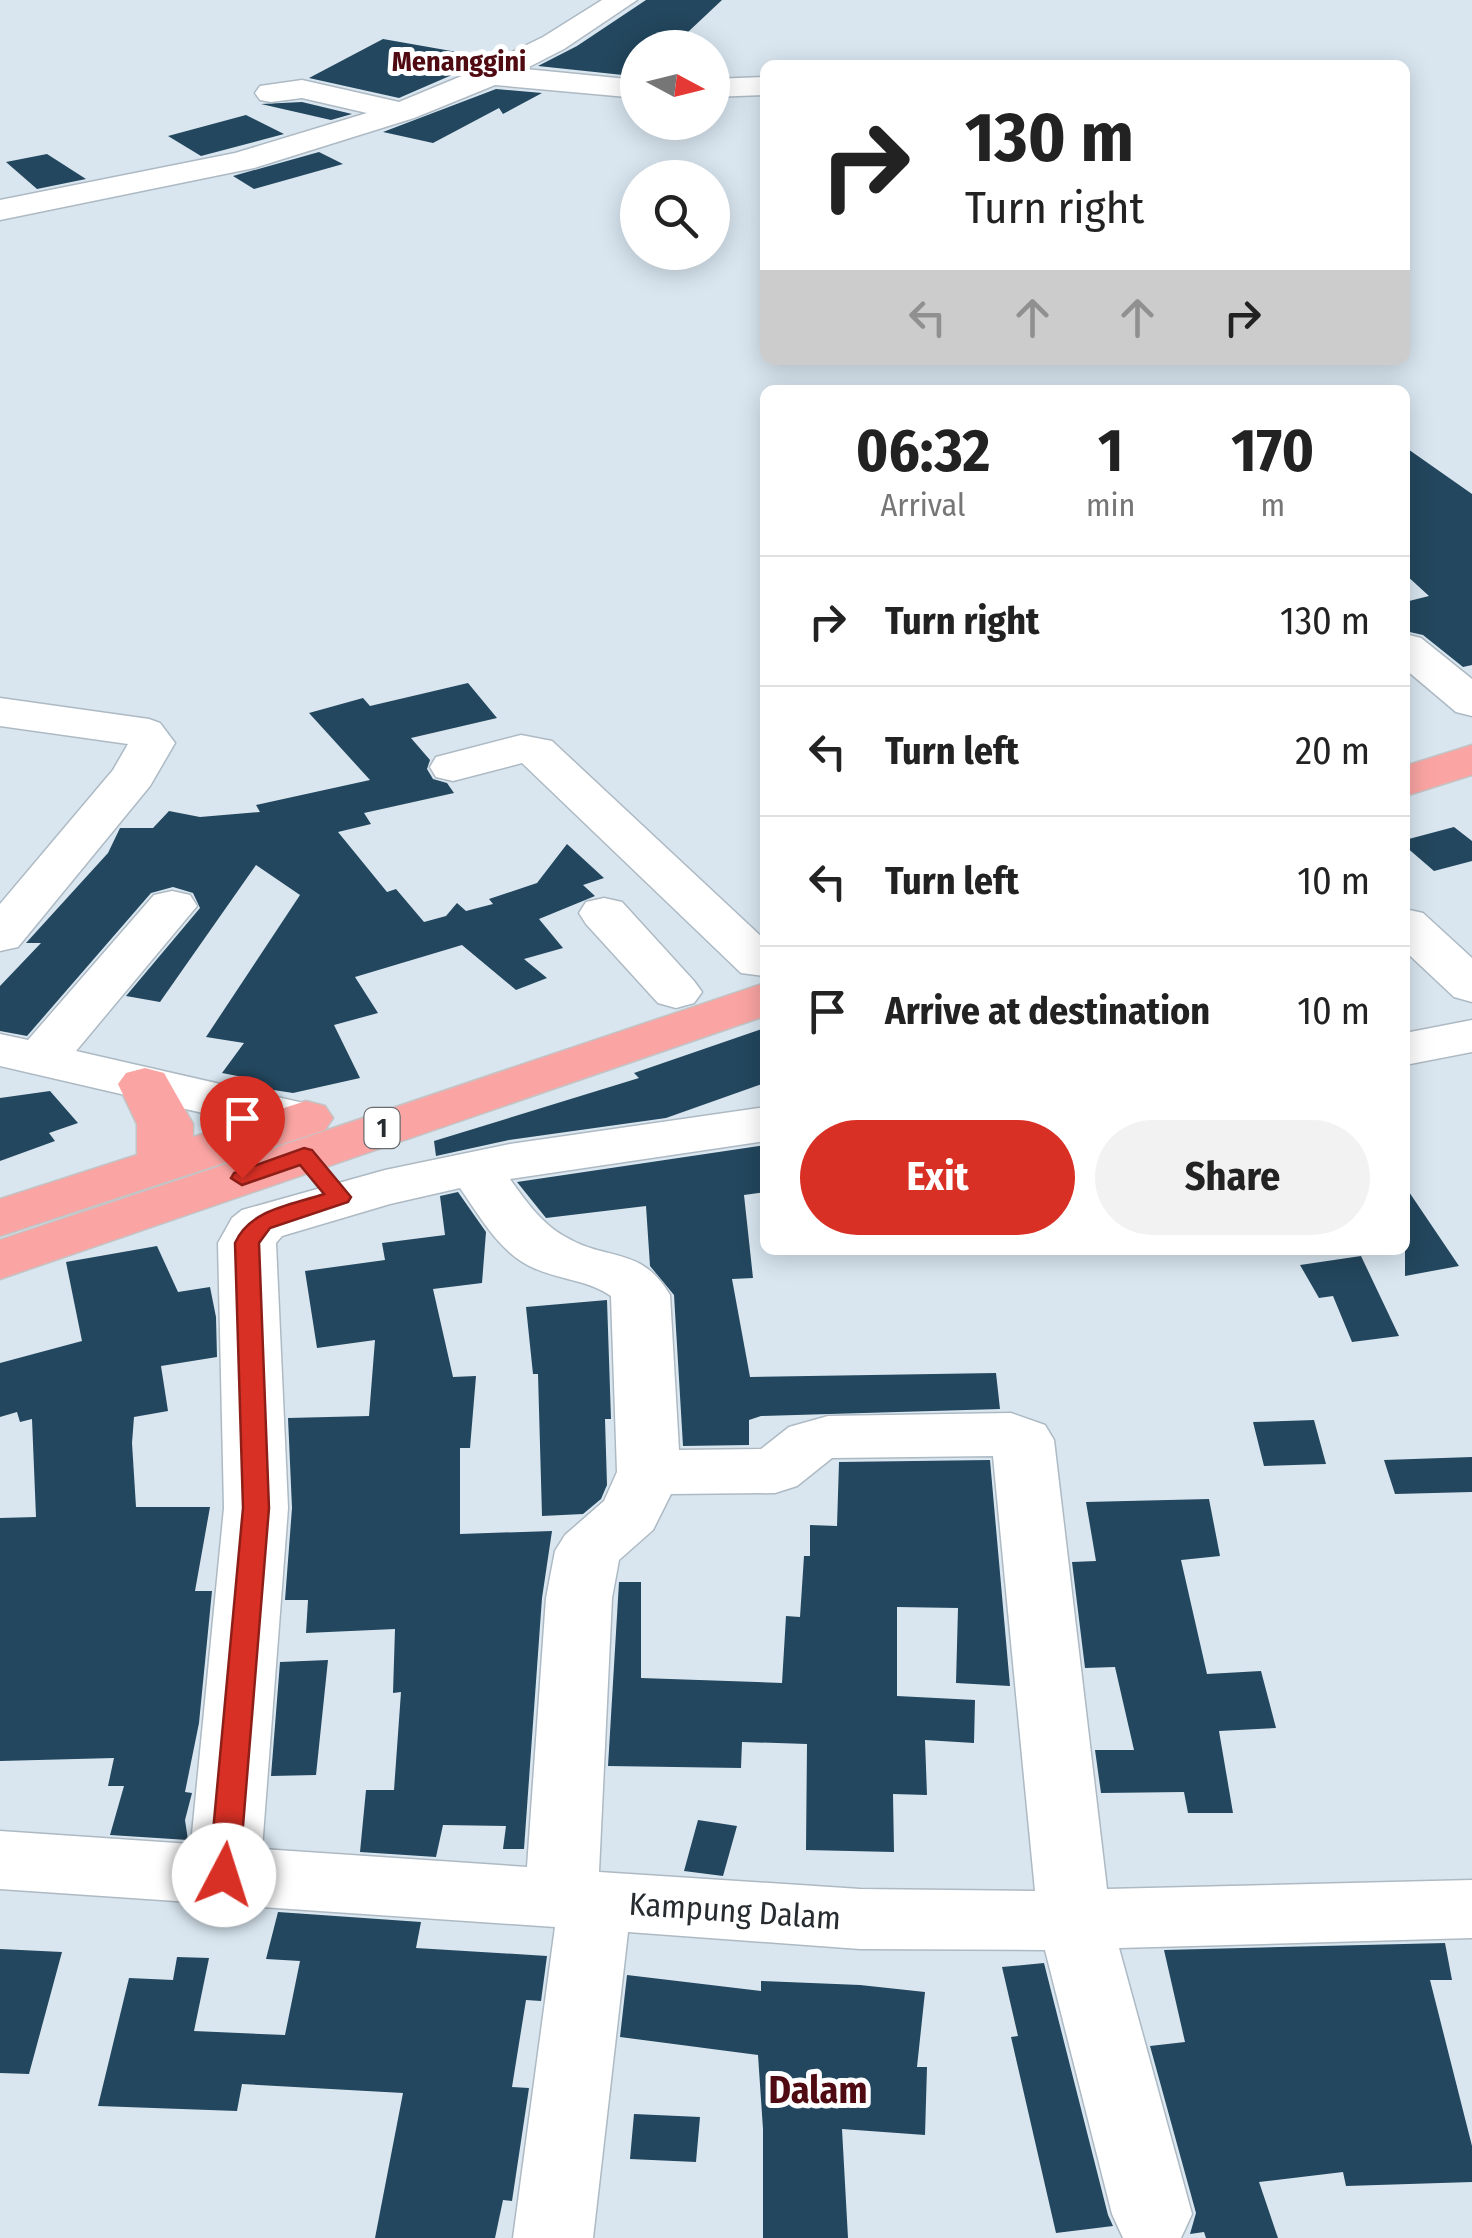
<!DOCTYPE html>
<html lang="en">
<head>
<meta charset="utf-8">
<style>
	body { margin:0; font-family:"Fira Sans Condensed",sans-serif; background:#f2f2f2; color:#222; height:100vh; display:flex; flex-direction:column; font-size:38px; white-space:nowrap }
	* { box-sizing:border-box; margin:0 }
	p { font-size:32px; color:#767676 }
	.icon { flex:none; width:55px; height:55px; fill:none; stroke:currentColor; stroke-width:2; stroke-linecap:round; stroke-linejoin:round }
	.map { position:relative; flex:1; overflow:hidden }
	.drawer { position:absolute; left:760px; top:385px; width:650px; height:870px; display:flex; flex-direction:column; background:#fff; border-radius:15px; box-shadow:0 5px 25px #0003 }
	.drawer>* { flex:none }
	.guide { position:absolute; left:760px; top:60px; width:650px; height:305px; border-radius:15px; box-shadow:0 5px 25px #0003; background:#fff; color:#222; overflow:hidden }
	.needle { width:65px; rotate:97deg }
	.tools { position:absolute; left:620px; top:30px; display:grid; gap:20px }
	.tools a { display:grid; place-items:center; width:110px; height:110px; border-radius:50%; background:#fff; box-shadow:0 5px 25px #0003; font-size:50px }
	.pin { position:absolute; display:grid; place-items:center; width:85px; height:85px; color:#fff; margin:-102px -42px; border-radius:50% 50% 50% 0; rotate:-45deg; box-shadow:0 0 10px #0007 }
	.pin .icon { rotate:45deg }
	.me { position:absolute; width:110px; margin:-55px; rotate:5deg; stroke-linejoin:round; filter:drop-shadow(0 0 8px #0008) }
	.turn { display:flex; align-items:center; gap:35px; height:210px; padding:0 40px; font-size:45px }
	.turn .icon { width:130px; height:130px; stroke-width:2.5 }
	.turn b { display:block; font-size:70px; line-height:85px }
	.lanes { display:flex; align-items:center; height:95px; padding:0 40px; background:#0003; justify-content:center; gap:50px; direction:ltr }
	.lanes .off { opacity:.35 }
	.eta { display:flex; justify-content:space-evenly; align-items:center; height:170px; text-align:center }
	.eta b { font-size:60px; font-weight:700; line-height:70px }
	.cta { display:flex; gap:20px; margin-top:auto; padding:20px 40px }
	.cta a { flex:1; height:115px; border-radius:60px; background:#d93025; color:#fff; font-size:40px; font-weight:700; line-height:115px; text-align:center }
	.cta a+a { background:#f2f2f2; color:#222 }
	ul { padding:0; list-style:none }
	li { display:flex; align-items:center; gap:30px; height:130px; padding:0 40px; border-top:2px solid #e0e0e0 }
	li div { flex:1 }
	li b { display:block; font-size:38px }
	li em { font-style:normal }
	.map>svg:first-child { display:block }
	.building { fill:#23475e }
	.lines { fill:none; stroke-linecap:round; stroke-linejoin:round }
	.minor-casing { stroke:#adbac4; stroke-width:3 }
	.highway-casing { stroke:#c3c4c5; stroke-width:3 }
	.minor { fill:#fff; fill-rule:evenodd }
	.highway { fill:#faa5a3; fill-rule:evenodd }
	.route { fill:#d93025; stroke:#8d1f18; stroke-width:2.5 }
	.labels { text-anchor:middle; stroke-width:10; stroke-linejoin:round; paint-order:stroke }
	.shield { fill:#fff; stroke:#686b6e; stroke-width:2.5 }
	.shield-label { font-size:25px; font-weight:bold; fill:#272c30 }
	.far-quarter-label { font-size:28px; font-weight:bold; fill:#500a11; stroke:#fff }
	.near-street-label { font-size:32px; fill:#272c30; stroke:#fff }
	.near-quarter-label { font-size:38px; font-weight:bold; fill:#500a11; stroke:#fff }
</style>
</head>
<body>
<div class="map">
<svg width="1472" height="2238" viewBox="0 0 1472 2238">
	<rect width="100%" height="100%" fill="#d9e6f0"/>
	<path class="building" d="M646,0H722L671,48H638V65L623,75L538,66L577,46Z
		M383,39L491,58L399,98L309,78Z
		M496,89L542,93L503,114L499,108L433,143L383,132Z
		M302,102L352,114L331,120L261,104Z
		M246,115L284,134L201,156L168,136Z
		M319,152L343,164L254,189L233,176Z
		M47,154L86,179L37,189L6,162Z
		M1405,447L1472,494V665L1463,667L1423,635L1405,631V602L1429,596L1405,574Z
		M468,683L497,718L411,738L430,760L427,769L433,779L447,783L454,793L364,813L371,824L338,832L387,892L396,889L424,922L446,916L457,903L466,911L493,904L489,899L537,883L567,844L604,878L583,885L595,896L539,919L563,948L524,959L547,978L516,990L462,945L355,977L378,1013L334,1025L360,1078L293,1093L248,1086L253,1079L222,1073L244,1043L206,1037L300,895L256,865L160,1002L126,996L200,908L193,893L173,887L151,893L27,1036L0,1031V986L41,943H26L108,853L120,828H153L169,811L200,817L260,812L256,805L370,780L309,713L363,698L370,706Z
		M1454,827L1472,841V861L1434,871L1405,846V840Z
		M765,1028V1083L666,1118L509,1140L436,1156L434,1141L639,1078L634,1073Z
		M50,1091L78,1123L49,1133L55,1141L0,1161V1098Z
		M765,1145V1192L744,1195L753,1278L732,1279L750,1377L996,1373L1000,1409L761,1416L749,1420V1445L683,1446L674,1295L650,1266L646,1206L546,1218L517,1182Z
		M1405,1186L1459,1266L1405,1276Z
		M458,1192L486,1232L482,1283L433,1289L453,1377L476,1376L470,1448H460V1534L552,1531L542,1598L524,1849H503L506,1826L443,1825L436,1857L360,1852L366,1790H394L401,1692L393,1693L395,1629L306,1633L308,1600H285L292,1508L288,1418L369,1416L375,1340L317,1348L305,1271L385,1260L382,1243L445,1235L440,1196Z
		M157,1246L178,1292L210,1287L216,1317L217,1357L161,1366L168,1411L134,1417L132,1443L136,1507H210L195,1591H212L199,1723L185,1792L192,1793L185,1820L188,1840L110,1835L124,1786H108L114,1758L0,1761V1518L36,1517L32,1419L20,1422L17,1412L0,1417V1363L82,1341L66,1262Z
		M1361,1256L1399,1336L1352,1342L1333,1296L1319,1298L1300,1265Z
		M607,1300L611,1419H605L607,1485L601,1499L583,1514L542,1516L538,1374H533L526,1307Z
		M1314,1420L1326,1464L1264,1466L1253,1422Z
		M1472,1457V1492L1395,1494L1384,1460Z
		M990,1460L1010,1686L956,1683L958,1608L897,1607V1696L975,1700L974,1743L925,1740L927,1795L893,1794L894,1852L806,1850L807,1744L742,1742L741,1768L608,1766L619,1582H641V1678L782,1683L786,1616L800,1617L804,1556H810V1525L837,1526L839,1462Z
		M1209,1499L1220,1556L1181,1560L1207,1674L1261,1671L1276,1728L1219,1731L1233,1813H1188L1184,1792L1101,1793L1095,1750H1134L1115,1667L1085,1668L1072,1562L1096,1561L1086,1502Z
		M328,1660L316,1775L271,1776L280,1662Z
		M698,1820L737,1826L723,1876L684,1871Z
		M278,1912L421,1922L416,1948L547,1956L541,2001L526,2000L512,2087L529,2088L512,2201L503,2200L495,2238H375L403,2093L242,2084L237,2111L98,2106L129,1978L173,1980L177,1957L209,1958L194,2031L285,2035L300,1961L266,1959Z
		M1445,1943L1452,1980H1430L1472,2146V2182L1346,2186L1343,2172L1259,2182L1278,2238H1206L1204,2232L1190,2234L1196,2213L1150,2046L1185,2042L1164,1950Z
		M0,1949L62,1952L29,2074L0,2073Z
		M1044,1963L1108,2215L1113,2226L1056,2233L1011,2037L1018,2036L1002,1967Z
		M627,1975L761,1991V1981L860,1985L925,1992L917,2067H927L925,2135L842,2129L848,2238H763V2129L758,2055L620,2037Z
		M634,2114L700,2117L696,2162L630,2159Z"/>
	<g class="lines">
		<defs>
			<path id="minor" d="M602,0H637L564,49L525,69L638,80V98L495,85L414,118L254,168L0,220V200L235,153L367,113L302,98L271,102L260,100L255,93L260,86L302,80L399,102L469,73L543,37Z
				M765,77V95L712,97V79Z
				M1405,634L1421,638L1472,679V716L1456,712L1405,669Z
				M0,698L149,719L160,723L175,743L150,786L18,947L0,951V904L113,770L128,744L0,726Z
				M521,735L552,741L765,940V976L741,973L522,763L453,781L436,777L430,767L436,757Z
				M172,891L190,895L197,906L76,1051L321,1107L330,1119L321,1131L302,1136L0,1066V1034L28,1040L154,895Z
				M604,898L622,902L694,981L702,992L694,1003L676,1008L658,1003L586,924L579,913L586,902Z
				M1405,909L1423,913L1472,958V1002L1454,997L1405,951Z
				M1472,1020V1052L1405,1065V1033Z
				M765,1107V1141L510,1179C525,1200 541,1223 564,1236C606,1262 641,1245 670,1295L679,1450L761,1449L789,1427L828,1416L1011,1413L1045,1425L1054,1440L1107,1889L1472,1880V1938L1119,1948L1192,2214L1181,2238H1123L1112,2214L1045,1950L860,1949L628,1932L593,2238H513L555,1927L0,1889V1831L191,1844L224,1508L218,1243L232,1218L242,1210L385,1170L510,1144ZM460,1188C481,1218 501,1255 536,1269C561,1280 588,1280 611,1296L617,1472L604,1501L565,1535L555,1551L546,1598L527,1867L262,1849L288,1508L276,1243L282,1236L390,1204ZM993,1456L1035,1891L860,1889L599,1872L612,1598L619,1560L653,1530L671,1494L775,1493L797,1486L832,1458Z"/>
			<path id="highway" d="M1472,745V775L1405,796V766Z
				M765,983V1016L0,1279V1240Z
				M145,1068L164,1073L193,1124V1137L306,1101L325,1106L333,1118L325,1130L0,1236V1199L137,1155V1124L118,1084L126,1073Z"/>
		</defs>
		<use href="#minor" class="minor-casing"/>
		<use href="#highway" class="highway-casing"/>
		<use href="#minor" class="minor"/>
		<use href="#highway" class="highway"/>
	</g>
	<path class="route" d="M304,1148L312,1150L351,1197L348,1202L270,1228L259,1243L269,1508L239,1875L234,1884L224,1887L213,1884L209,1875L243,1508L235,1243C250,1209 292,1205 324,1194L300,1165L242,1185L231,1178L234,1173Z"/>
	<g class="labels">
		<rect class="shield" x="364.5" y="1108" width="35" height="40" rx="8"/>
		<g class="shield-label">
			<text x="382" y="1137">1</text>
		</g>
		<g class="far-quarter-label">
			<text x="459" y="71">Menanggini</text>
		</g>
		<g class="near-street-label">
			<text transform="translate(735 1911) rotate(4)" y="11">Kampung Dalam</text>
		</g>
		<g class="near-quarter-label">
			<text x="818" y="2103">Dalam</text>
		</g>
	</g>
</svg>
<div class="tools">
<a><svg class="needle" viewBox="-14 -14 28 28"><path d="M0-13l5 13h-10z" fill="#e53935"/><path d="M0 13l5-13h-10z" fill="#767676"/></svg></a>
<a><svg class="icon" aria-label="search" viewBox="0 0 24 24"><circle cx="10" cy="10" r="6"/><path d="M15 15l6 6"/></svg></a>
</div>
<div class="pin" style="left:242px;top:1178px;background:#d93025"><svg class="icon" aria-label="arrive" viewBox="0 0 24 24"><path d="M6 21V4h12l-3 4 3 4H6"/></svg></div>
<svg class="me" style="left:224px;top:1875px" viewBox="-20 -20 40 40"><circle r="19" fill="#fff"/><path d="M0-13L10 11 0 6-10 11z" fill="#d93025"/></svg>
<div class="guide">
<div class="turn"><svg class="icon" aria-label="right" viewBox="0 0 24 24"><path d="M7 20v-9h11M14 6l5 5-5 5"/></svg><div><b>130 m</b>Turn right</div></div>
<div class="lanes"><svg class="icon off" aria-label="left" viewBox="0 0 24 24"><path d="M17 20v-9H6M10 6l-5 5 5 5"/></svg><svg class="icon off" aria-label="ahead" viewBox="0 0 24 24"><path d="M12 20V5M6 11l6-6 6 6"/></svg><svg class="icon off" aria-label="ahead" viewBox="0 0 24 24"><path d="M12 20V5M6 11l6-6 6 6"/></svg><svg class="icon" aria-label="right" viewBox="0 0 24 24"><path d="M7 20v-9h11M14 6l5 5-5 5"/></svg></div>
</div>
<section class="drawer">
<div class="eta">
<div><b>06:32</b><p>Arrival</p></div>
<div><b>1</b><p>min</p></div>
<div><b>170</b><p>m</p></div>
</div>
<ul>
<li><svg class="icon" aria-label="right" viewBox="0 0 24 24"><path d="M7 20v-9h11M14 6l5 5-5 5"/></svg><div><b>Turn right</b></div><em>130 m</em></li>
<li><svg class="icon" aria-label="left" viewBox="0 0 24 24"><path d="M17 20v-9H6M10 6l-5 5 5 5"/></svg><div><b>Turn left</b></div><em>20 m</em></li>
<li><svg class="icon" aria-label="left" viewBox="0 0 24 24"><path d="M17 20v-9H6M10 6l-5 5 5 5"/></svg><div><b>Turn left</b></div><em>10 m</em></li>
<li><svg class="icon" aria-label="arrive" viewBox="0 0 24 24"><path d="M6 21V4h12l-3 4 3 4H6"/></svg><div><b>Arrive at destination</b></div><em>10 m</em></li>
</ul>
<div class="cta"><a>Exit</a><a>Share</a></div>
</section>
</div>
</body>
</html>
